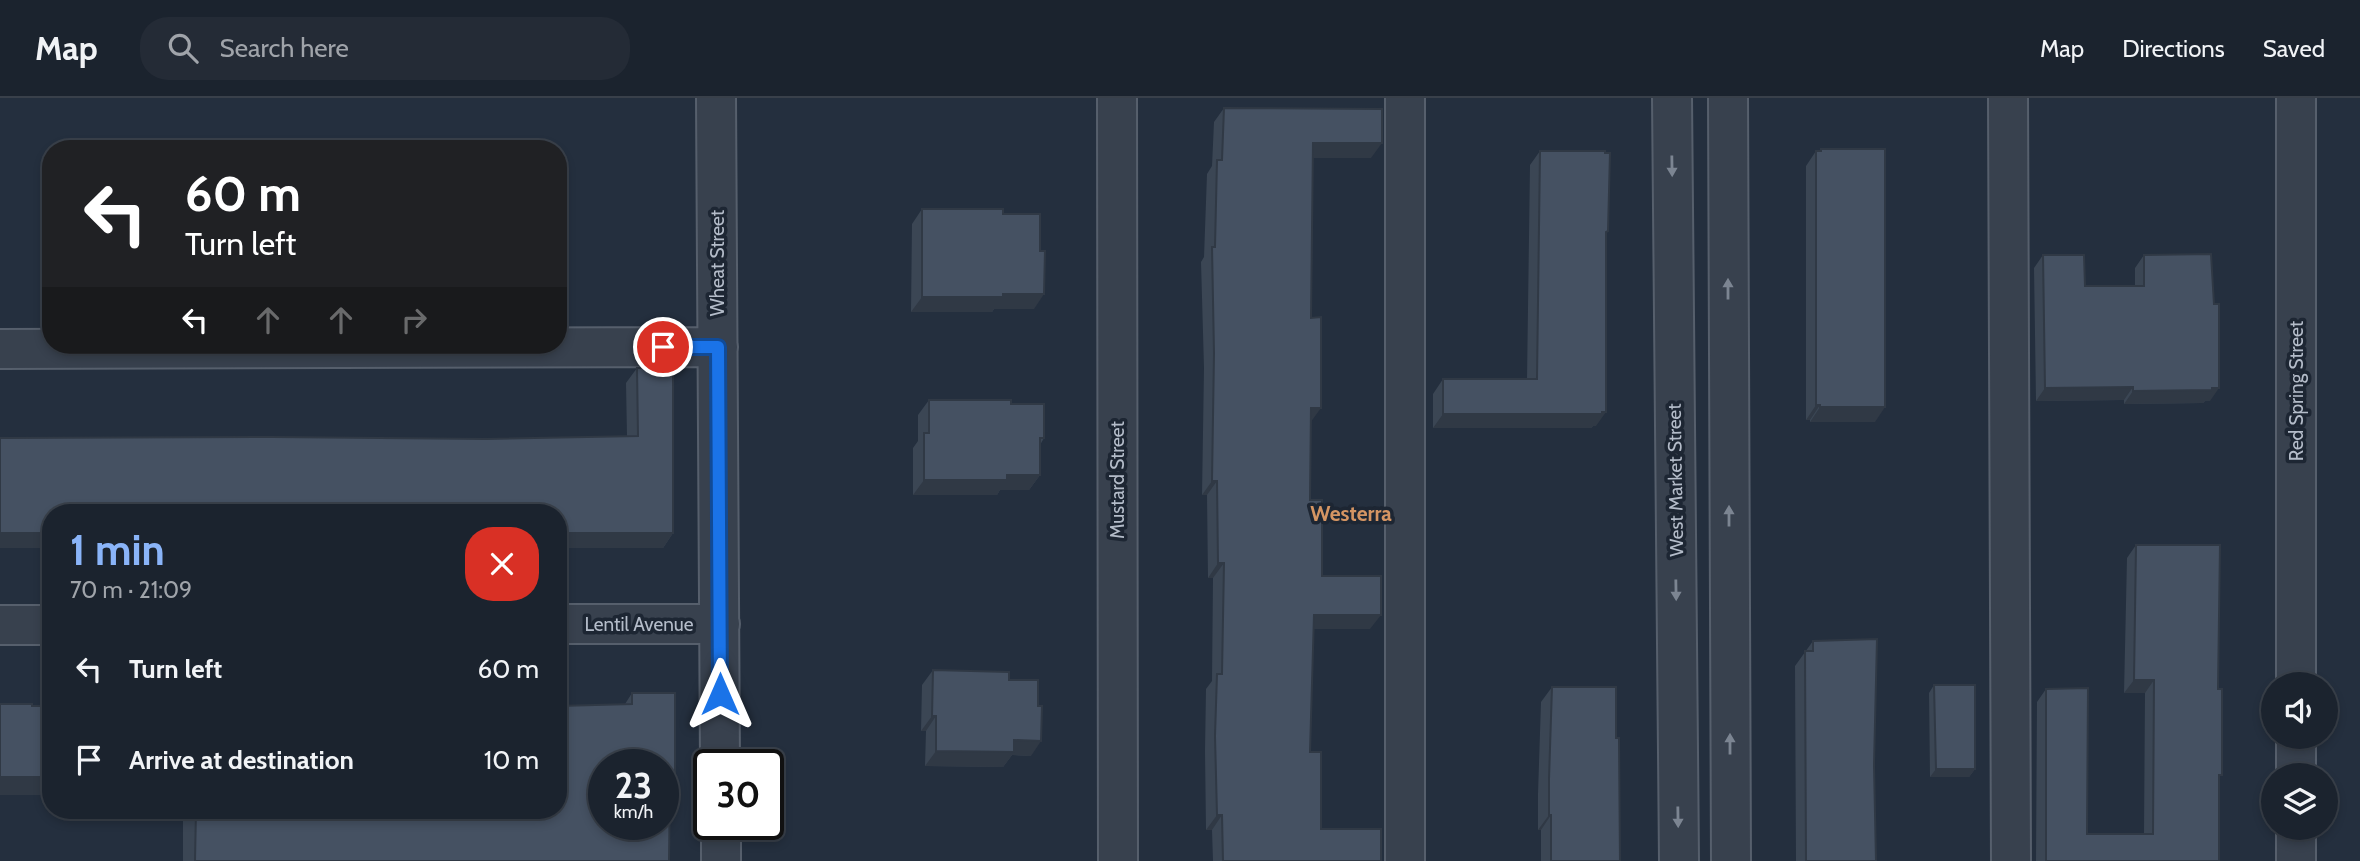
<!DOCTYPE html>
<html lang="en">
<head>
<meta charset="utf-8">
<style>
	body { margin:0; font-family:Cabin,sans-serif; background:#242b36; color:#f1f3f6; height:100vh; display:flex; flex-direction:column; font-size:26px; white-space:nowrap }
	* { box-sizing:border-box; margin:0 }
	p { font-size:23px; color:#a0a4aa }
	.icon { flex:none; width:38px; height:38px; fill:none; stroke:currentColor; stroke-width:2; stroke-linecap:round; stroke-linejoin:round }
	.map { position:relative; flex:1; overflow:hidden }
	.drawer { position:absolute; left:42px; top:406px; width:525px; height:315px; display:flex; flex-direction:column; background:#1b232e; border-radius:28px; box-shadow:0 4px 10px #0003,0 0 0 2px #39404a }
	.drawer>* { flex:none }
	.top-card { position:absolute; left:42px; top:42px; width:525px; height:214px; border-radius:28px; box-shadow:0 4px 10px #0003,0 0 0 2px #39404a; background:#202124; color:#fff; overflow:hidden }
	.controls { position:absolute; left:2261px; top:574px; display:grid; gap:14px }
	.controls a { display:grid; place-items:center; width:77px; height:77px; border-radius:50%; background:#1b232e; box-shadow:0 4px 10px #0003,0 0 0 2px #39404a; font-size:35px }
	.speed { position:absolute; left:588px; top:651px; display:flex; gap:14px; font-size:35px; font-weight:700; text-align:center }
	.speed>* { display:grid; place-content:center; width:91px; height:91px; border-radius:50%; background:#1b232e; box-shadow:0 4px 10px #0003,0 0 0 2px #39404a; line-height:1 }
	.speed small { font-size:18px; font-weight:400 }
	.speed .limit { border:4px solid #111; border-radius:10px; background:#fff; color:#111 }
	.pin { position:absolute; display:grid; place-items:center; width:60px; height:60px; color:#fff; margin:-30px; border:4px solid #fff; border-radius:50%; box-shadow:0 2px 7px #0007 }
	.me { position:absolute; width:77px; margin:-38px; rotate:0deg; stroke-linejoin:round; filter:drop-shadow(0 0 5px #0008) }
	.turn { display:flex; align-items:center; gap:24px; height:147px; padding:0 28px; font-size:32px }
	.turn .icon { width:91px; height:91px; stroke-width:2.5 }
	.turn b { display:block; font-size:49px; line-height:60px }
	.lanes { display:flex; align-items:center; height:66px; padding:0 28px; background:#0003; justify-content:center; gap:35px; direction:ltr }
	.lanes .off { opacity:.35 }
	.round { display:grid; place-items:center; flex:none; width:74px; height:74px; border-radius:28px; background:#242b36 }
	.summary { display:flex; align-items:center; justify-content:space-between; height:119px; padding:0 28px }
	h1 { font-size:42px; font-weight:700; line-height:52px; color:#8ab4f8 }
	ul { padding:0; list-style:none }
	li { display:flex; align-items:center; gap:21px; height:91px; padding:0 28px }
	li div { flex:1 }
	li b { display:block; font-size:26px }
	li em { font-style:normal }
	header { display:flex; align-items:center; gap:42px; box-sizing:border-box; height:98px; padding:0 35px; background:#1b232e; border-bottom:2px solid #39404a }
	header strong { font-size:33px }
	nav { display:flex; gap:38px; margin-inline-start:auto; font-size:24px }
	.search { width:490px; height:63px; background:#242b36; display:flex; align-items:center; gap:18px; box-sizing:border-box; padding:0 24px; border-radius:28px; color:#a0a4aa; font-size:26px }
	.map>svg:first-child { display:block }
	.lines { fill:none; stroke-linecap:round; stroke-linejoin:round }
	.minor-casing { stroke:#565f6c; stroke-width:42 }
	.minor { stroke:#38414e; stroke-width:38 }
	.wall { fill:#3b4654 }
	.shaded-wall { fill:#303945 }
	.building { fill:#455162; stroke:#303945; stroke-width:2; fill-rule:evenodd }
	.oneway { fill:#7c8592 }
	.route-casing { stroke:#114b97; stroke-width:18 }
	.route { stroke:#1a73e8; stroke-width:12 }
	.labels { text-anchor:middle; stroke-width:7; stroke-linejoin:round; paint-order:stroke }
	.street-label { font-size:19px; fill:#b4bcc9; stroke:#1d2633 }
	.neighbourhood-label { font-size:21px; font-weight:bold; fill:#d59563; stroke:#1d2633 }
</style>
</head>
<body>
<header>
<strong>Map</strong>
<div class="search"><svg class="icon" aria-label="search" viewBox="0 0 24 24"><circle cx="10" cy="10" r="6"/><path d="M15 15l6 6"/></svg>Search here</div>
<nav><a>Map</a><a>Directions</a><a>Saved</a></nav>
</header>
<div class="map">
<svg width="2360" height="763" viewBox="0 0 2360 763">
	<rect width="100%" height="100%" fill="#242f3e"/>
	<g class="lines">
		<defs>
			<path id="minor" d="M716,0L720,667
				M1117,0L1118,763
				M1405,0V763
				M1672,0L1679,763
				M1728,0L1731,763
				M2008,0L2011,763
				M2296,0V586
				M0,251L718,249
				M558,526H720
				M0,527H51
				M2296,639V677
				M721,726V763
				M2296,730V763"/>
		</defs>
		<use href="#minor" class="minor-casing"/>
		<use href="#minor" class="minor"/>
	</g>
	<path class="wall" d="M1224,10L1371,60H1313L1310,402L1322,478L1370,531H1313L1310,654L1321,731L1381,763H1213L1212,732H1206L1205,653L1206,591L1212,583L1213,480H1208L1207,397H1202L1204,270L1201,164L1204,159L1207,76L1212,68L1214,24Z
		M1821,51L1875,324H1810V322H1806V68L1816,53H1819Z
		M1540,53L1608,133L1606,136L1596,328H1593L1591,330H1433V296L1443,281H1527L1530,67Z
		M922,111L1003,116L1034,211H994L992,214H911L912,126Z
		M2043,157L2085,188H2135V170L2144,157L2210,303H2205L2203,305L2124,306V302L2036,303L2034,170Z
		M637,270L673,435L663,450H0L486,341L627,338L626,285Z
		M929,302L1011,306L1044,340L1040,347V377L1029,392H1000L997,397H913V350L918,343V317Z
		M2136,447L2218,591L2219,763H2036L2037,604L2046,591L2087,736H2144L2145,595H2124L2127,460Z
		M1813,543L1874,667L1876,763H1796L1795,568Z
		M933,572L1009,582L1031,658L1012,657L1003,669L925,668L926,633H921L922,587Z
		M1934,587L1975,671L1969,679H1930L1929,595Z
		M1552,589L1616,640L1620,763H1541V732H1538V696L1541,604Z
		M632,595L670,692L669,763H183V712H558Z"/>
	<path class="shaded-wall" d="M1313,45H1382L1371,60H1302Z
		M1003,196H1044L1034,211H994L992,214H911L922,199Z
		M2133,289L2124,302L2036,303L2045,290Z
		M2219,290L2210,303H2205L2203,305L2124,306L2133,293Z
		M1816,307H1820L1810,322H1806Z
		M1820,309H1885L1875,324H1810Z
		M1311,310H1321L1310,325Z
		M1606,314L1596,328H1593L1591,330H1433L1443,316Z
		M1007,377H1040L1029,392H1000L997,397H913L924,382Z
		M1212,383H1217L1207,397H1202Z
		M0,435H51V450H0Z
		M558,435H673L663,450H558Z
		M1218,465H1224L1213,480H1208Z
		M1314,517H1381L1370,531H1303Z
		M2134,582H2154L2145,595H2124Z
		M932,618H936L926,633H921Z
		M1014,642L1041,643L1031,658L1012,657L1003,669L925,668L936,653Z
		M1936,671H1975L1969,679H1930Z
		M0,679H51V697H0Z
		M1217,717H1222L1212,732H1206Z
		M1549,717H1551L1541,732H1538Z"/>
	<path class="building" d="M1224,10L1382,11V45H1313L1311,220L1321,219V310H1311L1310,402H1322V478H1381V517H1314L1310,654H1321V731H1381V763H1223L1222,717H1217L1215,638L1217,576H1222L1224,465H1218L1217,383H1212L1214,255L1212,149H1215L1217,62H1222Z
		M1821,51H1885V309H1820V307H1816V53H1821Z
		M1540,53H1605V55H1610L1608,133L1606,134V314H1602V316H1443V281H1537Z
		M922,111H1003V116H1040V153H1045L1044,196H1003V199H922Z
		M2211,156L2214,206H2219V290H2212V292L2133,293V289L2045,290L2043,157H2084L2085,188H2144V157Z
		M673,269V435H558V415H51V435H0V340L274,339L486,341L638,338L637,270Z
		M929,302H1011V306H1044V340H1040V377H1007V382H924V335H929Z
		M2136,447H2220L2218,591H2222V677H2219V763H2046V591L2088,590L2087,736H2153L2154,582H2134Z
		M1877,541L1874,667L1876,763H1806L1805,553H1813V543Z
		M933,572L1009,574V582H1038V608H1042L1041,643L1014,642V654L936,653V618H932Z
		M1934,587H1975V671H1936Z
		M1552,589H1616V640H1619L1620,763H1551V717H1549V681Z
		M632,595H675V684L670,685L669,763H195L196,712H558V608L632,606ZM604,667H663V726H604Z
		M0,606H32V608H51V679H0Z"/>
	<defs><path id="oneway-solid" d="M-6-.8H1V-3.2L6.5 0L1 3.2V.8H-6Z" transform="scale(1.75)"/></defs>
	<g class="oneway">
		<use href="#oneway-solid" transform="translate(1672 68) rotate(89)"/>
		<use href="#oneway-solid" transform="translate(1728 191) rotate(-90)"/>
		<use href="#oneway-solid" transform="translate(1729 418) rotate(-90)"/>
		<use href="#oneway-solid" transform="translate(1676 492) rotate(89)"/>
		<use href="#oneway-solid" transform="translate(1730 646) rotate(-90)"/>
		<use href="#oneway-solid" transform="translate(1678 719) rotate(89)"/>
	</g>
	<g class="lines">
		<defs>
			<path id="route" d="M663,249H718L720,596"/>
		</defs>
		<use href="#route" class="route-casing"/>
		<use href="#route" class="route"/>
	</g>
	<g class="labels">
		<g class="street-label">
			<text transform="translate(717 165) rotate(-90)" y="7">Wheat Street</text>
			<text transform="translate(2296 293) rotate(-90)" y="7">Red Spring Street</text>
			<text transform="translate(1117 382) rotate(-90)" y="7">Mustard Street</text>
			<text transform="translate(1675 382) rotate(-91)" y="7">West Market Street</text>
			<text x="639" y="533">Lentil Avenue</text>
		</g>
		<g class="neighbourhood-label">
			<text x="1351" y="423">Westerra</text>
		</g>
	</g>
</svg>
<div class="controls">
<a><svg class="icon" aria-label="sound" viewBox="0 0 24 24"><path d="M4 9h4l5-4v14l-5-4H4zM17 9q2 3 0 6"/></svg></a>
<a><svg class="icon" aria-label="layers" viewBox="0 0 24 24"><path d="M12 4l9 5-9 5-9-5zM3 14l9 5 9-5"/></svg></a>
</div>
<div class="speed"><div>23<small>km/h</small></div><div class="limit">30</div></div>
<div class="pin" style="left:663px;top:249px;background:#d93025"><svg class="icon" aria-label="arrive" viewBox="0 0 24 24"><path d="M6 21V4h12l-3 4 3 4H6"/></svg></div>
<svg class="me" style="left:720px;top:596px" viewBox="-20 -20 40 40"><path d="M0-17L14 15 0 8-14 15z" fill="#1a73e8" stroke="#fff" stroke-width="4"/></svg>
<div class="top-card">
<div class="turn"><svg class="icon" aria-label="left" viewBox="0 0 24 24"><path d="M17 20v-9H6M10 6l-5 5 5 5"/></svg><div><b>60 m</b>Turn left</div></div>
<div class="lanes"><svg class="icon" aria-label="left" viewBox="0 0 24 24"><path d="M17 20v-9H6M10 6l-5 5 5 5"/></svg><svg class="icon off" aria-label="ahead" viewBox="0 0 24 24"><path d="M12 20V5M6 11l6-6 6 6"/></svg><svg class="icon off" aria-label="ahead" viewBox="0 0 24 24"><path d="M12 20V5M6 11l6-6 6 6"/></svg><svg class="icon off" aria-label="right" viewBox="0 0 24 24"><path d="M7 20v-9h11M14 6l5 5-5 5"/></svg></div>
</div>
<section class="drawer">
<div class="summary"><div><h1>1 min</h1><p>70 m · 21:09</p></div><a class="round" style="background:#d93025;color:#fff"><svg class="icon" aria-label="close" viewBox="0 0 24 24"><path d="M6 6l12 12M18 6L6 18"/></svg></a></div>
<ul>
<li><svg class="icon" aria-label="left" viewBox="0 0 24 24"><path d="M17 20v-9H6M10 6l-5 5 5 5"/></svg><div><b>Turn left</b></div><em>60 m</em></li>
<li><svg class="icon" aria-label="arrive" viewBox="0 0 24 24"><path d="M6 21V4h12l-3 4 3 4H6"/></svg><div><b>Arrive at destination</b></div><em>10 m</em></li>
</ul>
</section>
</div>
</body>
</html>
